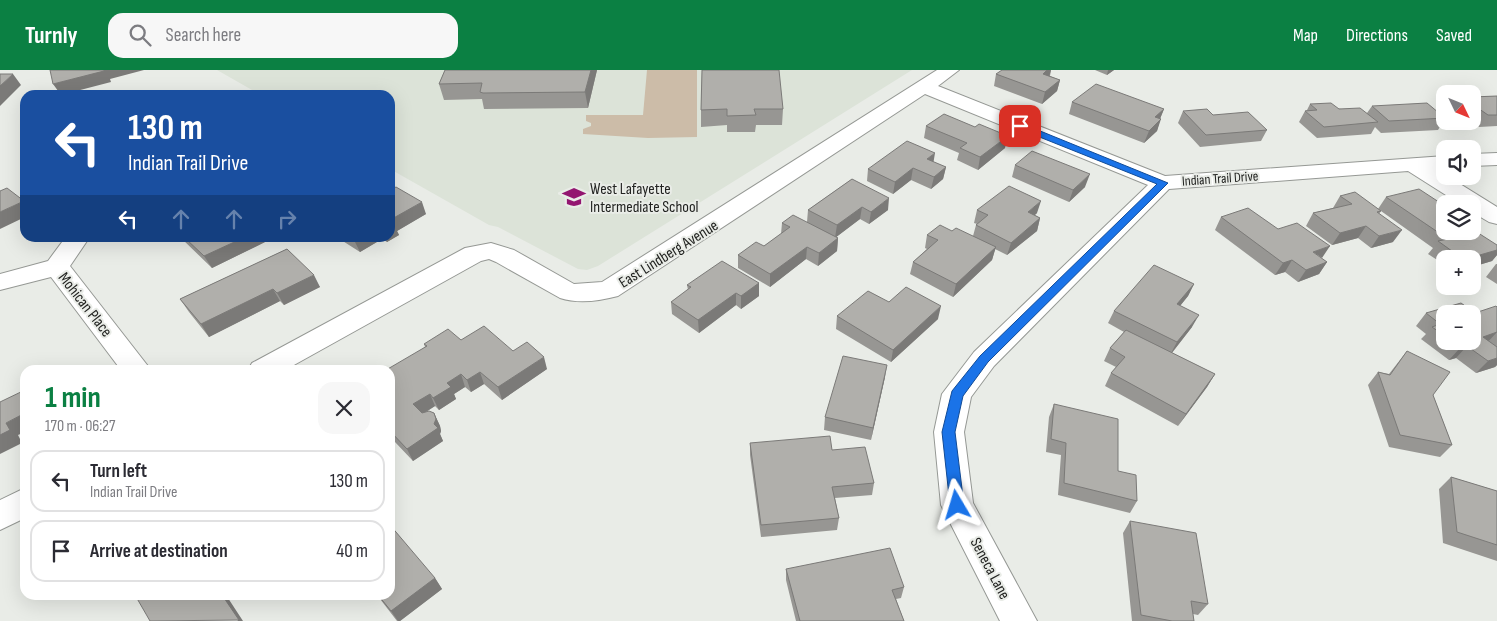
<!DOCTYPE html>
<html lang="en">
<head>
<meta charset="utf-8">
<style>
	body { margin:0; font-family:"Sofia Sans Condensed",sans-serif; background:#f7f7f7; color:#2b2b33; height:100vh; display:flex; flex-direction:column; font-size:19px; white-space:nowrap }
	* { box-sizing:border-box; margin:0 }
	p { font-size:16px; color:#7c7c81 }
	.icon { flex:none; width:28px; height:28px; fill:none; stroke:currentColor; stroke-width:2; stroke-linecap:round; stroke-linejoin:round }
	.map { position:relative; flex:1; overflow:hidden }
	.panel { position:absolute; left:20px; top:295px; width:375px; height:235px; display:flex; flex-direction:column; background:#fff; border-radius:15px; box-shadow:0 5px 20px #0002 }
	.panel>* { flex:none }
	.top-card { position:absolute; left:20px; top:20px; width:375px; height:152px; border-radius:15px; box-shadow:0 5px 20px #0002; background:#1a4fa0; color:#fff; overflow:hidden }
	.needle { width:32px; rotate:133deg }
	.tools { position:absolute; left:1436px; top:15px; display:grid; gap:10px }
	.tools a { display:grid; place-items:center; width:45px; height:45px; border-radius:10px; background:#fff; box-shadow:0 5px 20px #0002; font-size:25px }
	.pin { position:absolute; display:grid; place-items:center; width:42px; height:42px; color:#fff; margin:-21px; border-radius:10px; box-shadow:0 2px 8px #0006 }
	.me { position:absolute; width:55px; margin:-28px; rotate:353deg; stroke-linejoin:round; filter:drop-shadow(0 0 4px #0008) }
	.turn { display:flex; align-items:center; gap:18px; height:105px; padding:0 25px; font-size:22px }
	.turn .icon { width:65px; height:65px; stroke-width:2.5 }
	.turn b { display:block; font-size:35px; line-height:42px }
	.lanes { display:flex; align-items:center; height:48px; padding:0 25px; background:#0003; justify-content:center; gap:25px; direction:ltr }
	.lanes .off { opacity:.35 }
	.round { display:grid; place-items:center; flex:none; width:52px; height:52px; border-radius:15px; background:#f7f7f7 }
	.summary { display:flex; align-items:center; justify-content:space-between; height:85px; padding:0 25px }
	h1 { font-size:30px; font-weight:700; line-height:38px; color:#0b8043 }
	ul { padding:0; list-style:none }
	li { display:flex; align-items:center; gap:15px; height:62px; margin:0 10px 8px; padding:0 15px; border:2px solid #e1e1e2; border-radius:15px }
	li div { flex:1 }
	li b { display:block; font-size:19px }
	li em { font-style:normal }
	header { display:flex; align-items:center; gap:30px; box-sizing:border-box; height:70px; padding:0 25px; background:#0b8043; color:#fff }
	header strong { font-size:24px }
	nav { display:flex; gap:28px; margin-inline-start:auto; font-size:18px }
	.search { width:350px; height:45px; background:#f7f7f7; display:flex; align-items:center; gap:12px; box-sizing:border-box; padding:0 18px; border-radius:15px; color:#7c7c81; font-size:19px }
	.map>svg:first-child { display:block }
	.built { fill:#dce3d8 }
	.green { fill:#ccbca8 }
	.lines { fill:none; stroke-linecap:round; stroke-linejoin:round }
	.minor-casing { stroke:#959894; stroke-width:2 }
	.minor { fill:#fff; fill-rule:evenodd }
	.wall { fill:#979693; fill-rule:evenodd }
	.shaded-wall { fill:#7b7a78 }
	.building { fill:#b0afab; stroke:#7b7a78 }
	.route { fill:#1a73e8; stroke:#114b97 }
	.labels { text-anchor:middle; stroke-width:4; stroke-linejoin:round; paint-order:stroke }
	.far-street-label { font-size:14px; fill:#222321; stroke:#e9ece7 }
	.poi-label { font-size:16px; fill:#222321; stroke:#e9ece7; text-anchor:start }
	.street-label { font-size:16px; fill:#222321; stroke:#e9ece7 }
</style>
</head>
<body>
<header>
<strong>Turnly</strong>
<div class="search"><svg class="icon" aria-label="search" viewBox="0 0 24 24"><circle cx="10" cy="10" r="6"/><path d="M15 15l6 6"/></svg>Search here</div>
<nav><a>Map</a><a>Directions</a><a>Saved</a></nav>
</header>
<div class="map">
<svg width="1497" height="551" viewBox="0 0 1497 551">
	<rect width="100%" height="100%" fill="#e9ece7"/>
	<path class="built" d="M217,0H912L598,196L587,200L578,199L498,157L489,155L390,99V25H261Z"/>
	<path class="green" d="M647,0H697V67L648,68L583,64V59L591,56V53L586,51V45H643Z"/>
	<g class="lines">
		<defs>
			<path id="minor" d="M937,0H959L938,16L1165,106L1445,86V98L1436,99L1497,137V154L1489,152L1472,142V134H1460L1408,101L1169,119L994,296L971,327L964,362L973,433L1037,551H1000L941,435L934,362L942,324L974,282L1148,115L925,24L618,226C599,231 579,234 560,228L496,192L489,189L481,191L285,300H248L252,293L465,178L491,173L514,180L574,214L602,212Z
				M1497,83V95L1472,96V84Z
				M65,168H89L70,196L151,300H121L51,207L0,220V204L48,191Z
				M25,418V448L0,460V430Z"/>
		</defs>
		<use href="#minor" class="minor-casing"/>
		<use href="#minor" class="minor"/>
	</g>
	<path class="wall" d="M445,0H597L588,38L484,39L482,29L444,30L439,14Z
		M702,0L783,39L782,55H756L755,62H727V55L701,57V40Z
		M1051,0L1050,6L1060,10L1057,21L1042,34L994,16L996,4Z
		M1095,0H1114L1107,5Z
		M1497,26V56L1479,57L1472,51V27Z
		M1072,32L1164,39L1160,49L1157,61L1144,73L1069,44Z
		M1310,34L1367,43L1372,36L1445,47V49L1438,60L1381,63L1375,57L1371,64L1317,68L1299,52L1305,41L1307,40Z
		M1183,41L1213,45L1267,60L1261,71L1200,77L1178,53Z
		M926,56L1005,78L978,100L957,90L959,83L924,68Z
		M933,92L946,97L943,109L931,119L911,110L893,124L867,111L868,99Z
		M1015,95L1085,117L1069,132L1012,107Z
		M852,109L888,140L869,154L860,149L836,167L838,168L837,181L818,196L806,189L770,217L738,198V185L764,176L781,164L782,153L807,152L808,140Z
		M390,120L426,144L397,161L399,165L387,172L382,169L360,182L338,168H390Z
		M1340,126L1378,139L1386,127L1445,161L1497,175V185L1492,191L1472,197V189H1445V195L1428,184L1433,178L1381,141L1379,144L1393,172L1371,178L1358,168L1332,175L1306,156L1313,143L1333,138Z
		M977,140L1037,143L1035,145L1040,148L1037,161L1007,185L995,179L992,190L953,227L910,204L913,192L927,179L925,178L927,165L952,161L973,166L976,155L977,154L974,153Z
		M1221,147L1278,159L1327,192L1319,204L1298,212L1285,202L1275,205L1215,160Z
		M181,168H263L265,172L212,198Z
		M287,179L320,217L284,235L280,231L209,267L189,242L180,229Z
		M1496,194H1497V214L1486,207Z
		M759,213V226L741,239L736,235L699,263L672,244L671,232L688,220L687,215Z
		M1194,214L1188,226L1180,236L1192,257L1172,283L1215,304L1207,317L1178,356L1105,316L1111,303L1116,297L1104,291L1110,278L1124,262L1108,253L1114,241Z
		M889,232L938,249L891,292L836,259L837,246Z
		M1497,237V295L1495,297L1476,303L1456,288L1449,290L1421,269L1426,264L1416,256L1426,243H1475ZM1445,244L1472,271H1445Z
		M461,270L513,281L547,299L502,330L484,314L471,322L465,317L454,324L456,329L439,340L435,336L426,342L434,343L440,356L441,361L440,364L443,371L413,391L395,372L390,376V300L425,277L424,274Z
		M1407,281L1433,325L1452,375L1440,387L1389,377L1368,315L1378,302L1389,304Z
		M885,307L871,370L824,360L825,347Z
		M1054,334L1118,401L1137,431L1130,443L1058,425L1061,385L1046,382L1049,347Z
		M750,373L832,380L874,413L872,425L835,428L839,448L837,460L761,467L750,385Z
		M1451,407L1497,421V491L1443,473L1439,419Z
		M1130,451L1208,534L1198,545L1193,544L1194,551H1132L1123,463Z
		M786,499L904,517L901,528L896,529L904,551H796L786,510Z
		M435,508L442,519L400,551H397L377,525H390Z"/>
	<path class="shaded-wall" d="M104,0H144L110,9L111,12L61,25L53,14Z
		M591,0H597L588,38L585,22Z
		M1047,0H1051L1049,7L1043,4Z
		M1108,0H1114L1107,5Z
		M13,4L21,15L0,36V16Z
		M1060,10L1057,21L1042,34L1045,22Z
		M1164,39L1159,51L1155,47Z
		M1161,49L1157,61L1144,73L1149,61Z
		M1008,66L1005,78L978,100L980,87Z
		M935,83L933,95L927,89Z
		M946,97L943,109L931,119L934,107Z
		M913,98L911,110L893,124L895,112Z
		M1090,104L1085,117L1069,132L1073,120Z
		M889,128L888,140L869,154L871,142Z
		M24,131L25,147L0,159V142Z
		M1041,131L1037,143L1024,154L1028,142Z
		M422,132L426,144L397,161L399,165L387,172L385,168H390V150Z
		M862,137L860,149L835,168L837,155Z
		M1040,148L1037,161L1007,185L1011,173Z
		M1366,156L1358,168L1332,175L1340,163Z
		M1402,160L1393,172L1371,178L1379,166Z
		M243,168H263L265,172L212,198L204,186Z
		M358,168H382V169L360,182L354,170Z
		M838,168L837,181L818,196L819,183Z
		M1330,176L1322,188L1313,182Z
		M807,177L806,189L770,217V204Z
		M996,177L992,190L953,227L956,214Z
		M1497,180V185L1492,191L1472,197V189H1466Z
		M1292,190L1285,202L1275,205L1283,193Z
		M1327,192L1319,204L1298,212L1306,200Z
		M314,205L320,217L284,235L277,223Z
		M759,213V226L741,239V226Z
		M1194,214L1188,226L1171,247L1177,234Z
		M273,219L280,231L209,267L201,254Z
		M736,223V235L699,263L698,250Z
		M941,236L938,249L891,292L893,280Z
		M1199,245L1192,257L1170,285L1177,272Z
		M1497,262L1486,274L1483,267Z
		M1467,276L1456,288L1449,290L1460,278Z
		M544,287L547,299L502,330L498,317Z
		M1497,288V295L1495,297L1476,303L1488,291Z
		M887,295L885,307L871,370L873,358Z
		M480,302L484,314L471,322L467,310Z
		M461,304L465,317L454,324L456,329L439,340L433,328L447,313Z
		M1215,304L1207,317L1178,356L1186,344Z
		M430,324L435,336L419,346L413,334Z
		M25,343V362L18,365L22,373L0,384V365L6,353Z
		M434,343L440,356L441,361L440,364L443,371L413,391L407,379L434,354Z
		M390,362L395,372L390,376Z
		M435,508L442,519L400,551H398L391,541Z
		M222,525H226L243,551H238Z"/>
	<path class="building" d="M50,0H104V1L53,14Z
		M445,0H591L585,22L483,23L480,22L482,13L439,14Z
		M702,0H779L783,39H754L756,45L727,46V39L701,40Z
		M1002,0H1047L1043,4L1060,10L1045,22L996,4Z
		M0,4H13L0,16Z
		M1096,14L1164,39L1155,47L1161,49L1149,61L1072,32Z
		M1497,26V45H1488L1472,34V27Z
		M1331,33L1339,39L1360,38L1378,52L1324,57L1305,41L1317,40L1310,34Z
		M1427,33L1445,48L1389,51L1372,36Z
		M1207,39L1213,45L1248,42L1267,60L1206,65L1183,41Z
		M944,44L975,57L979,54L1008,66L980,87L960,78L967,73L926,56Z
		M907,71L935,83L927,89L946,97L934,107L913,98L895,112L868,99Z
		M1032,81L1090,104L1073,120L1015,95Z
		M852,109L889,128L871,142L862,137L837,155L808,140Z
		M1009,116L1041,131L1028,142L1040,148L1011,173L976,155L988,145L977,140Z
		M396,117L422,132L390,150V120Z
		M7,118L24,131L0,142V121Z
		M1419,119L1445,136V161H1472V159L1497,175V180L1466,189H1463L1438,171L1448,169L1386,127Z
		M1355,122L1381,141L1377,142L1402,160L1379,166L1366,156L1340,163L1313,143L1352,134L1340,126Z
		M1248,138L1278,159L1297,153L1330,176L1313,182L1327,192L1306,200L1292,190L1283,193L1221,147Z
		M793,145L838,168L819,183L807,177L770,204L738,185L756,172L764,176L790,157L782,153Z
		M390,150L394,152L390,155Z
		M940,155L952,161L956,158L996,177L956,214L913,192L938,170L927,165Z
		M185,168H243L204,186Z
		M287,179L314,205L277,223L273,219L201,254L180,229Z
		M722,191L759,213L741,226L736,223L698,250L671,232L691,217L687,215Z
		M1154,195L1194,214L1177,234L1199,245L1177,272L1114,241Z
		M906,217L941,236L893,280L837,246L868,221L889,232Z
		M1461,233L1475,243L1496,236L1497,237V262L1483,267L1497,277V288L1488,291L1467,276L1460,278L1451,271H1472V244H1445V266L1432,257L1440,254L1426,243Z
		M484,256L513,281L527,272L544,287L498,317L480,302L467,310L461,304L447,313L451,317L433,328L430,324L413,334L422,343L429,341L434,343L436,349L434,354L438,358L407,379L390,361V300H386L427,276L424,274L448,259L461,270Z
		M1126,260L1215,304L1186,344L1111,303L1125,287L1110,278Z
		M1407,281L1450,302L1433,325L1452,375L1400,365L1378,302L1390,305Z
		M843,286L887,295L873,358L825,347Z
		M25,320V343L6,353L10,360L0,365V332Z
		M1054,334L1118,349V401L1136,405L1137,431L1064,413L1066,373L1051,369Z
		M830,366L832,380L865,377L874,413L832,417L839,448L761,455L750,373Z
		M1451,407L1497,421V475L1457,462Z
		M1130,451L1196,463L1208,534L1191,531L1194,551H1172L1141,545Z
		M390,455L435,508L391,541L378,525H390Z
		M890,478L904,517L892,520L904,551H800L786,499Z
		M135,525H222L239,550L150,551Z"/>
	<path class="route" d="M1017,54H1023L1168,113L988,292L963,326L955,362L964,435L962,439H952L950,435L942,362L952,321L980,286L1157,114L1017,58Z"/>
	<defs>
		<symbol id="school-bare" viewBox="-9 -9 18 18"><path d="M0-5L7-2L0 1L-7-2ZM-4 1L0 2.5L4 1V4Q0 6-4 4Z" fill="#931570" stroke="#e9ece7" stroke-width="2.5" paint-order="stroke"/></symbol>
	</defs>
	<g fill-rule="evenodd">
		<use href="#school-bare" x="558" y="111" width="32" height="32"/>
	</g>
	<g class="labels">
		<g class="far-street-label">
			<text transform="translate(1220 108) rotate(-4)" y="5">Indian Trail Drive</text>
		</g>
		<g class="poi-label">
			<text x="590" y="124">West Lafayette<tspan x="590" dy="18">Intermediate School</tspan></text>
		</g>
		<g class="street-label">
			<text transform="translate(668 183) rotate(-32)" y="6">East Lindberg Avenue</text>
			<text transform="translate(86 234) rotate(52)" y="6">Mohican Place</text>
			<text transform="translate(991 498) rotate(62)" y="6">Seneca Lane</text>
		</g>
	</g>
</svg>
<div class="tools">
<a><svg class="needle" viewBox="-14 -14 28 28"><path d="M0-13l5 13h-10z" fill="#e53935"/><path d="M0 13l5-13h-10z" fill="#7c7c81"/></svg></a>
<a><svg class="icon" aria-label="sound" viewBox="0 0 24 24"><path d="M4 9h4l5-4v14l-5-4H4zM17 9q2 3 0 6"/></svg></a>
<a><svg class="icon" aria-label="layers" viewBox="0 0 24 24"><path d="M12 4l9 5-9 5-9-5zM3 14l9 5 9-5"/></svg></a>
<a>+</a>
<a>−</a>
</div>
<div class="pin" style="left:1020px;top:56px;background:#d93025"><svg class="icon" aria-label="arrive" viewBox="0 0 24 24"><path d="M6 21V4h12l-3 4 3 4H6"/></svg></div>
<svg class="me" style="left:957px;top:435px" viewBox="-20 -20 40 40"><path d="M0-17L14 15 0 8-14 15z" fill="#1a73e8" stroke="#fff" stroke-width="4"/></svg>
<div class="top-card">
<div class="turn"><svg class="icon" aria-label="left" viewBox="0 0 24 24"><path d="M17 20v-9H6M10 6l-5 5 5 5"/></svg><div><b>130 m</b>Indian Trail Drive</div></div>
<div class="lanes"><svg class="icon" aria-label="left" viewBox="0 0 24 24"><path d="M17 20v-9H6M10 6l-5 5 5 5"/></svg><svg class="icon off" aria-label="ahead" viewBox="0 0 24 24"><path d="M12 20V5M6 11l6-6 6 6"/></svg><svg class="icon off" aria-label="ahead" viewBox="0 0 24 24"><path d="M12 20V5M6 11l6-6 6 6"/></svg><svg class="icon off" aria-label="right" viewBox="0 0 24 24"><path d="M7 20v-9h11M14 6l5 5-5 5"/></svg></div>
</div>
<section class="panel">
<div class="summary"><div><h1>1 min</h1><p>170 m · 06:27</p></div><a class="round"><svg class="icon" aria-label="close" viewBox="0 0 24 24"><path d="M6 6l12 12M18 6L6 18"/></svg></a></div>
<ul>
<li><svg class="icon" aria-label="left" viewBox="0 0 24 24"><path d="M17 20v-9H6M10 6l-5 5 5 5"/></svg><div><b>Turn left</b><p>Indian Trail Drive</p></div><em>130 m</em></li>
<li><svg class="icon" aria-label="arrive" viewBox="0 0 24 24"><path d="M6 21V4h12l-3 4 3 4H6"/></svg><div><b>Arrive at destination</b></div><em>40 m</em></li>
</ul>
</section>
</div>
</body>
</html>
